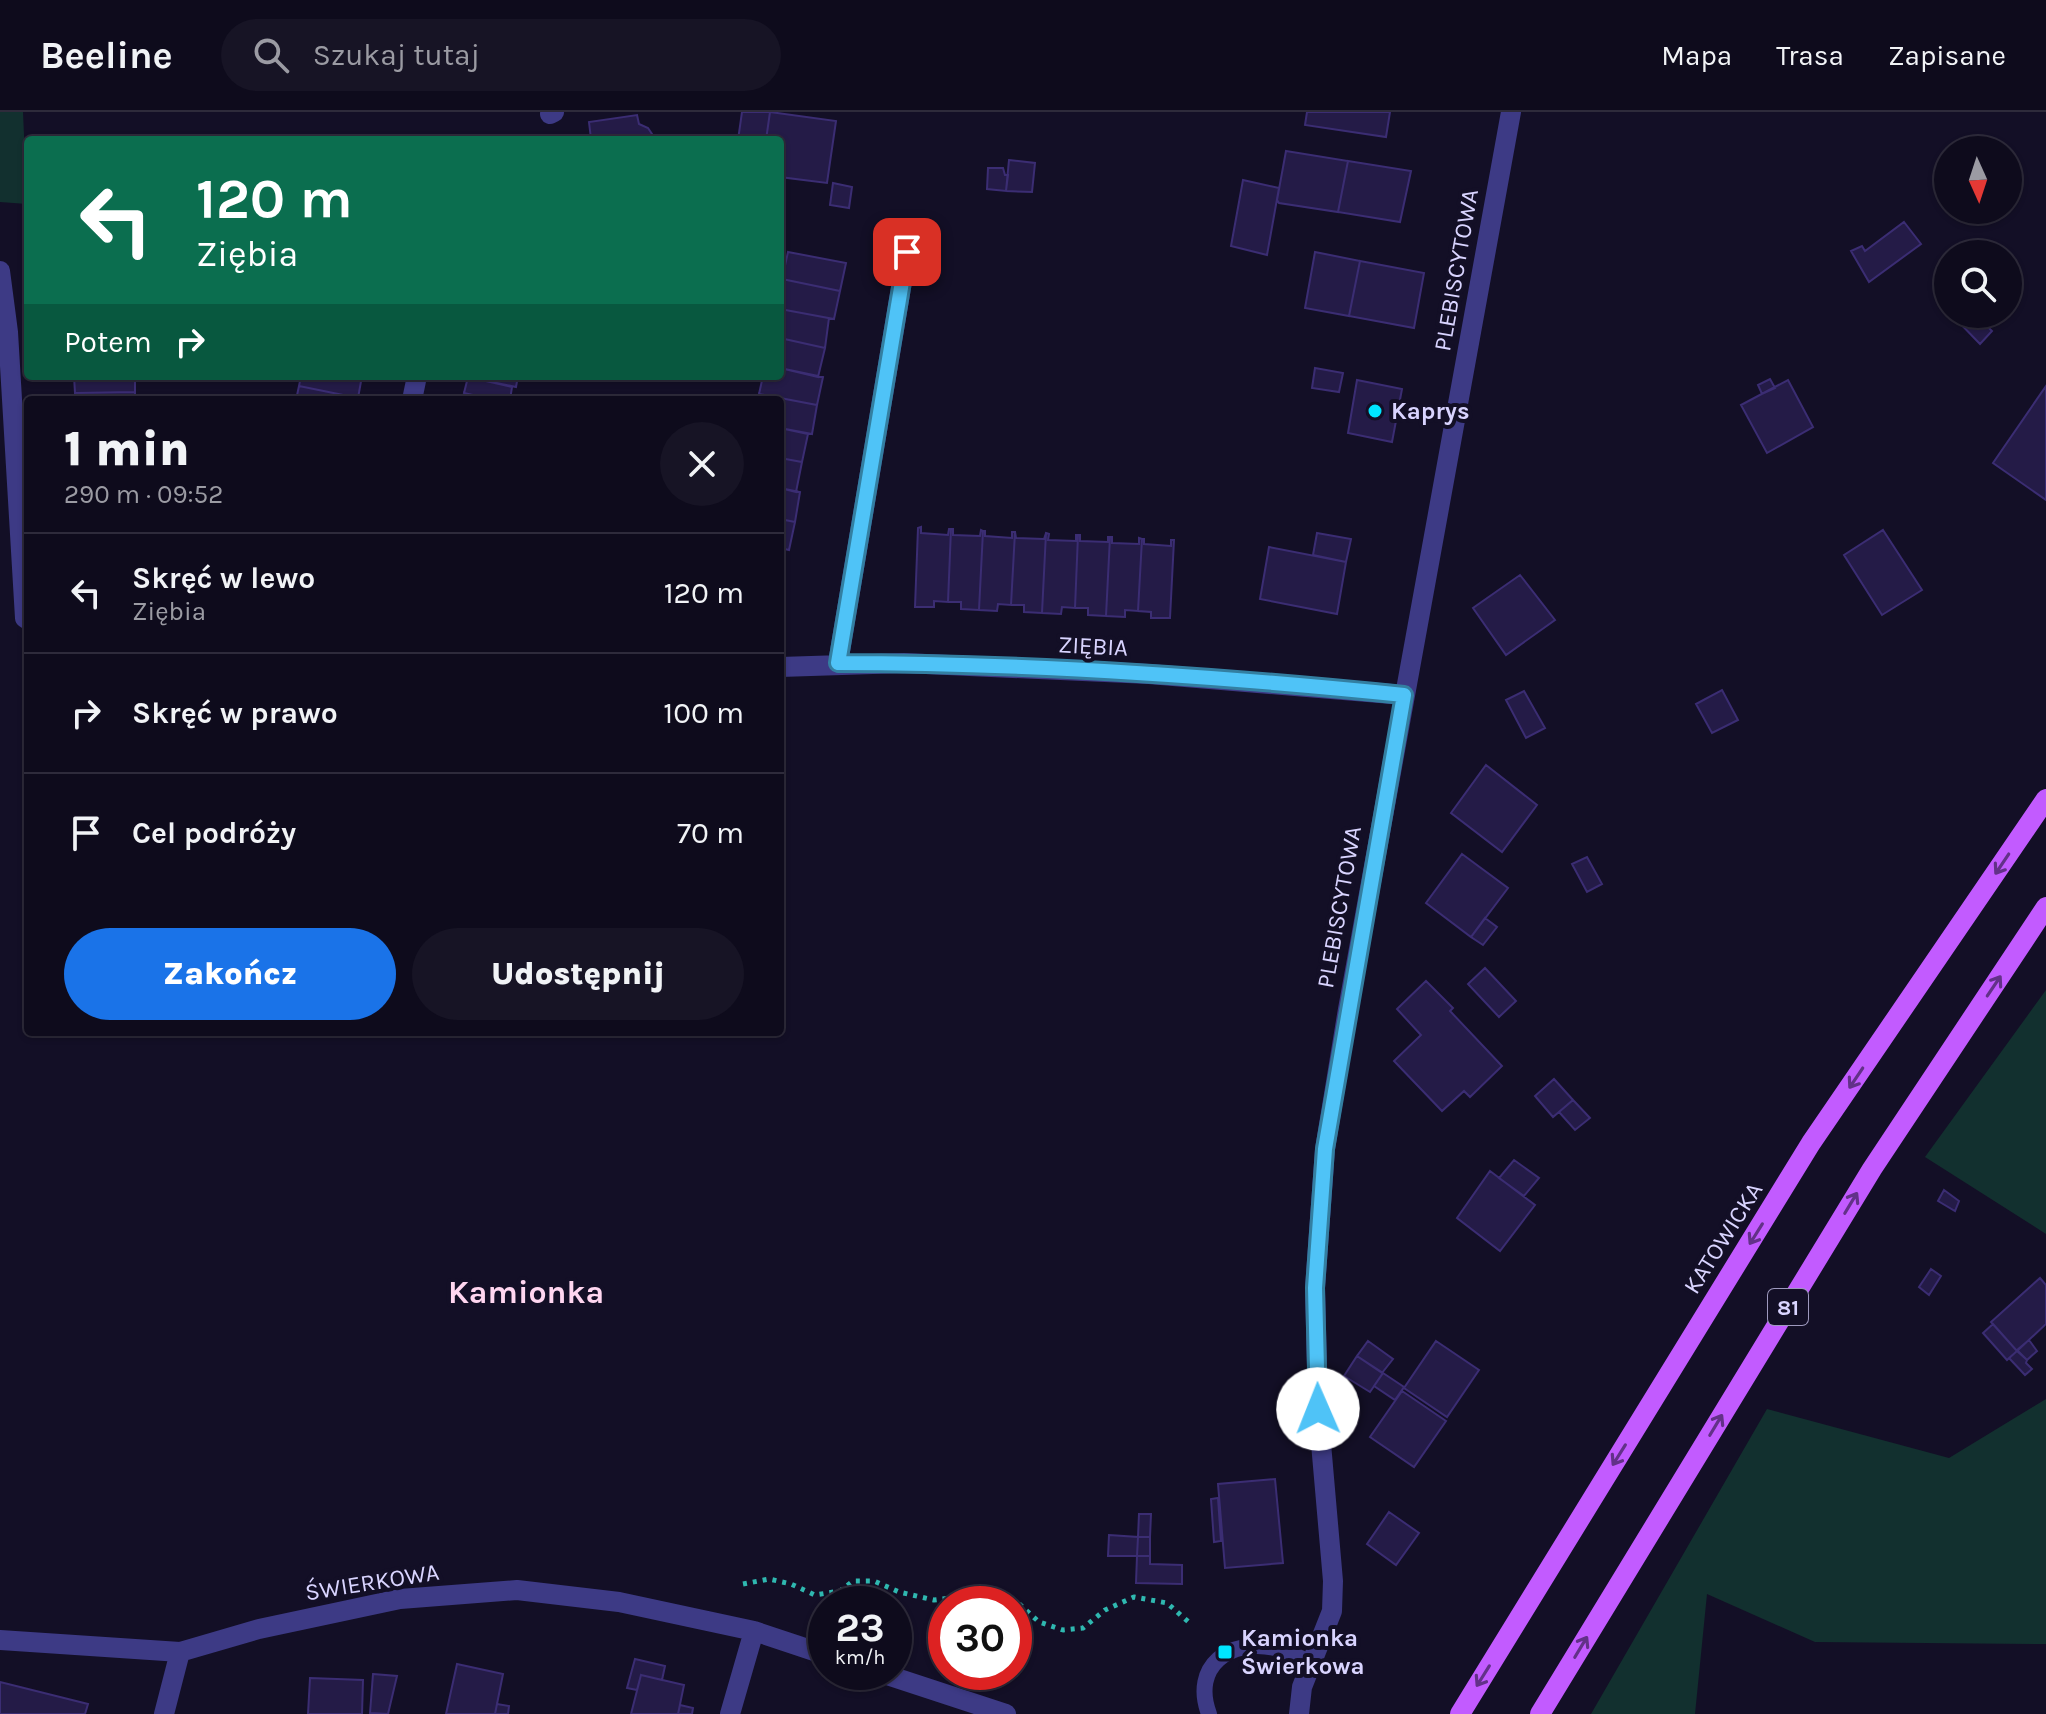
<!DOCTYPE html>
<html lang="pl">
<head>
<meta charset="utf-8">
<style>
	body { margin:0; font-family:Karla,sans-serif; background:#171425; color:#f1f3f6; height:100vh; display:flex; flex-direction:column; font-size:30px; white-space:nowrap }
	* { box-sizing:border-box; margin:0 }
	p { font-size:26px; color:#9b9ba3 }
	.icon { flex:none; width:44px; height:44px; fill:none; stroke:currentColor; stroke-width:2; stroke-linecap:round; stroke-linejoin:round }
	.map { position:relative; flex:1; overflow:hidden }
	.drawer { position:absolute; left:24px; top:284px; width:760px; height:640px; display:flex; flex-direction:column; background:#0e0b1c; border-radius:8px; box-shadow:0 2px 6px #0004,0 0 0 2px #2e2b3b }
	.drawer>* { flex:none }
	.top-card { position:absolute; left:24px; top:24px; width:760px; height:244px; border-radius:8px; box-shadow:0 2px 6px #0004,0 0 0 2px #2e2b3b; background:#0b6e4f; color:#fff; overflow:hidden }
	.needle { width:52px; rotate:177deg }
	.tools { position:absolute; left:1934px; top:24px; display:grid; gap:16px }
	.tools a { display:grid; place-items:center; width:88px; height:88px; border-radius:50%; background:#0e0b1c; box-shadow:0 2px 6px #0004,0 0 0 2px #2e2b3b; font-size:40px }
	.speed { position:absolute; left:808px; top:1474px; display:flex; gap:16px; font-size:40px; font-weight:700; text-align:center }
	.speed>* { display:grid; place-content:center; width:104px; height:104px; border-radius:50%; background:#0e0b1c; box-shadow:0 2px 6px #0004,0 0 0 2px #2e2b3b; line-height:1 }
	.speed small { font-size:20px; font-weight:400 }
	.speed .limit { border:12px solid #d22; background:#fff; color:#111 }
	.pin { position:absolute; display:grid; place-items:center; width:68px; height:68px; color:#fff; margin:-34px; border-radius:16px; box-shadow:0 4px 12px #0006 }
	.me { position:absolute; width:88px; margin:-44px; rotate:359deg; stroke-linejoin:round; filter:drop-shadow(0 0 6px #0008) }
	.turn { display:flex; align-items:center; gap:28px; height:168px; padding:0 40px; font-size:36px }
	.turn .icon { width:104px; height:104px; stroke-width:2.5 }
	.turn b { display:block; font-size:56px; line-height:68px }
	.then { display:flex; align-items:center; height:76px; padding:0 40px; background:#0003; gap:16px; font-size:30px }
	.round { display:grid; place-items:center; flex:none; width:84px; height:84px; border-radius:42px; background:#171425 }
	.summary { display:flex; align-items:center; justify-content:space-between; height:136px; padding:0 40px }
	h1 { font-size:48px; font-weight:800; line-height:60px }
	.action { display:flex; gap:16px; margin-top:auto; padding:16px 40px }
	.action a { flex:1; height:92px; border-radius:48px; background:#1a73e8; color:#fff; font-size:32px; font-weight:800; line-height:92px; text-align:center }
	.action a+a { background:#171425; color:#f1f3f6 }
	ul { padding:0; list-style:none }
	li { display:flex; align-items:center; gap:24px; height:120px; padding:0 40px; border-top:2px solid #2e2b3b }
	li div { flex:1 }
	li b { display:block; font-size:30px }
	li em { font-style:normal }
	header { display:flex; align-items:center; gap:48px; box-sizing:border-box; height:112px; padding:0 40px; background:#0e0b1c; border-bottom:2px solid #2e2b3b }
	header strong { font-size:38px }
	nav { display:flex; gap:44px; margin-inline-start:auto; font-size:28px }
	.search { width:560px; height:72px; background:#171425; display:flex; align-items:center; gap:20px; box-sizing:border-box; padding:0 28px; border-radius:44px; color:#9b9ba3; font-size:30px }
	.map>svg:first-child { display:block }
	.green { fill:#12302f }
	.building { fill:#241b47; stroke:#3b2d73; stroke-width:2 }
	.lines { fill:none; stroke-linecap:round; stroke-linejoin:round }
	.path { stroke:#2fb8b0; stroke-width:5; stroke-dasharray:4 6; stroke-linecap:butt }
	.lane { stroke:#3d3a85; stroke-width:16 }
	.street { stroke:#3d3a85; stroke-width:20 }
	.primary { stroke:#c25bff; stroke-width:20 }
	.oneway { stroke:#623188 }
	.route-casing { stroke:#337fa1; stroke-width:20 }
	.route { stroke:#4fc3f7; stroke-width:14 }
	.poi-dot { fill:#00e5ff; stroke:#130f26; stroke-width:3 }
	.labels { text-anchor:middle; stroke-width:8; stroke-linejoin:round; paint-order:stroke }
	.shield { fill:#130f26; stroke:#9e99be; stroke-width:2 }
	.shield-label { font-size:22px; font-weight:bold; fill:#d9d4ff }
	.street-label { font-size:24px; fill:#d9d4ff; stroke:#130f26 }
	.poi-label { font-size:24px; font-weight:bold; fill:#d9d4ff; stroke:#130f26; text-anchor:start }
	.district-label { font-size:32px; font-weight:bold; fill:#ffd6f0; stroke:#130f26 }
</style>
</head>
<body>
<header>
<strong>Beeline</strong>
<div class="search"><svg class="icon" aria-label="search" viewBox="0 0 24 24"><circle cx="10" cy="10" r="6"/><path d="M15 15l6 6"/></svg>Szukaj tutaj</div>
<nav><a>Mapa</a><a>Trasa</a><a>Zapisane</a></nav>
</header>
<div class="map">
<svg width="2046" height="1602" viewBox="0 0 2046 1602">
	<rect width="100%" height="100%" fill="#130f26"/>
	<path class="green" d="M0,0H23L27,92L0,90Z
		M2046,878V1122L1925,1045Z
		M2046,1287V1532L1815,1530L1707,1482L1695,1602H1591L1767,1297L1949,1346Z"/>
	<path class="building" d="M742,0H770L766,28H738Z
		M770,0L836,9L827,71L780,65V28H766Z
		M1307,0H1390L1386,25L1305,13Z
		M637,3L639,12L648,16L652,22L651,28H588L591,27L589,10Z
		M1286,39L1348,49L1338,100L1279,91L1277,88Z
		M1009,48L1035,51L1032,80L1006,79Z
		M1348,49L1411,59L1400,110L1338,100Z
		M988,56H1003L1005,63H1008L1006,79L987,77Z
		M1243,68L1279,76L1267,143L1231,134Z
		M833,71L852,75L849,96L830,93Z
		M1904,110L1921,132L1869,170L1851,139L1862,134L1865,139Z
		M788,140L846,151L840,179L782,167Z
		M1315,140L1360,149L1349,204L1305,196Z
		M1360,149L1424,161L1414,216L1349,204Z
		M782,167L840,179L834,207L780,197Z
		M780,197L829,206L825,236L780,226Z
		M1951,202H1993L1984,211L1992,219L1980,232Z
		M780,226L825,236L818,265L780,256Z
		M780,256L823,265L817,293L759,282L763,264H780Z
		M1315,256L1343,261L1339,280L1312,276Z
		M74,264H135V280L75,281Z
		M301,264H362L358,286L299,274Z
		M463,264H518L516,275Z
		M468,265L512,275L510,288H495L464,281Z
		M1770,267L1775,276L1762,282L1758,273Z
		M1357,268L1402,277L1392,330L1348,321Z
		M1788,268L1813,315L1767,341L1741,293Z
		M299,274L358,286V288H296Z
		M2046,274V388L1993,351Z
		M135,280V288H75V281Z
		M464,281L495,288H463Z
		M759,282L817,293L812,322L780,316V288H758Z
		M780,316L808,322L802,350L780,346Z
		M780,346L802,350L796,380L780,376Z
		M780,376L800,380L795,410L780,407Z
		M780,407L795,410L789,438L780,436Z
		M921,415V421L948,423L949,417H951L948,490L934,489V495H915L918,416Z
		M951,417H953V423L980,424L981,418L983,419L979,498L961,497V490H948Z
		M1883,418L1922,478L1882,503L1844,443Z
		M983,419H985V424L1012,426V420H1015L1011,493L998,492L997,499L979,498Z
		M1015,420L1016,426L1044,427L1046,421L1042,501L1024,500V493H1011Z
		M1046,421L1049,422L1048,428L1076,429V423H1078L1075,496L1062,495L1061,502L1042,501Z
		M1317,421L1351,427L1346,450L1313,443Z
		M1078,423H1080V429L1108,430V425H1110L1106,504L1088,503V496H1075Z
		M1110,425H1112V431L1139,432V426L1142,427L1138,499L1125,498V505L1106,504Z
		M1142,427H1144V432L1171,434V428H1174L1170,506H1151V500L1138,499Z
		M1269,435L1346,450L1337,502L1260,487Z
		M1520,463L1555,508L1506,543L1473,496Z
		M1722,578L1738,608L1712,621L1696,592Z
		M1524,579L1545,616L1526,626L1506,588Z
		M1486,653L1537,693L1502,740L1451,701Z
		M1462,742L1508,776L1471,825L1426,791Z
		M1587,745L1602,772L1587,780L1572,752Z
		M1485,806L1497,815L1483,833L1471,825Z
		M1485,856L1516,889L1499,905L1468,872Z
		M1426,869L1453,896L1450,899L1502,954L1470,985L1464,979L1442,999L1394,949L1421,923L1397,897Z
		M1554,967L1573,988L1553,1005L1535,984Z
		M1573,988L1590,1006L1575,1018L1559,1000Z
		M1514,1048L1539,1066L1524,1084L1499,1066Z
		M1490,1059L1535,1093L1500,1139L1457,1106Z
		M1944,1078L1959,1089L1955,1099L1938,1089Z
		M1931,1157L1941,1164L1929,1183L1919,1175Z
		M2040,1166L2046,1173V1212L2017,1239L1991,1210Z
		M1993,1212L2017,1239L2007,1248L1983,1221Z
		M2029,1228L2037,1239L2027,1248L2017,1238Z
		M1368,1229L1393,1247L1382,1261L1357,1244Z
		M1436,1229L1479,1258L1447,1305L1404,1276Z
		M2017,1239L2027,1248L2026,1251L2032,1257L2025,1263L2009,1246Z
		M1357,1244L1383,1261L1370,1280L1344,1264Z
		M1383,1261L1404,1275L1395,1288L1374,1274Z
		M1402,1279L1446,1309L1414,1355L1370,1325Z
		M1275,1367L1283,1451L1225,1456L1218,1372Z
		M1218,1386L1221,1429L1214,1430L1211,1387Z
		M1389,1400L1419,1421L1396,1453L1367,1432Z
		M1139,1402H1151L1150,1425H1138Z
		M1109,1423L1138,1425L1137,1444H1108Z
		M1138,1425H1150V1444H1137Z
		M1137,1444H1150V1452L1182,1453V1472L1136,1471Z
		M635,1547L665,1554L662,1568L641,1563L637,1578L627,1576Z
		M457,1552L503,1562L495,1602H446Z
		M373,1562L397,1564L388,1602L370,1601Z
		M641,1563L684,1573L678,1602H631Z
		M310,1566L363,1568L362,1602H308Z
		M0,1570L88,1592L85,1602H0Z
		M497,1592L509,1594L508,1602H495Z
		M680,1593L693,1596L692,1602H678Z"/>
	<g class="lines">
		<path class="path" d="M743,1472L769,1467L791,1472L815,1483L840,1479L853,1469H874L899,1480L934,1488L996,1480L1016,1489L1039,1510L1063,1518L1083,1516L1105,1498L1134,1485L1167,1491L1192,1513
			M840,1479L850,1492"/>
		<path class="lane" d="M1209,1602C1191,1554 1230,1526 1275,1536C1287,1539 1299,1546 1311,1550"/>
		<path class="street" d="M550,2L554,0
			M0,159L8,220L25,506L28,508
			M412,288L417,264
			M838,551L907,140
			M780,555L904,551L1149,562L1404,583
			M0,1528L180,1540L259,1517L400,1487L517,1478L619,1490L754,1519L826,1543
			M878,1560L1006,1602
			M164,1602L180,1540
			M730,1602L754,1519
			M1299,1602L1302,1575L1332,1499L1333,1469L1318,1297L1315,1176L1325,1037L1348,897L1511,0"/>
		<path class="primary" d="M1460,1602L1811,1031L2046,687
			M1540,1602L1872,1057L2046,795"/>
	</g>
	<defs><path id="oneway-shaft" d="M-6 0H5M1.5-3L5.5 0L1.5 3" fill="none" stroke-width="1.6" stroke-linecap="round" stroke-linejoin="round" transform="scale(2)"/></defs>
	<g class="oneway">
		<use href="#oneway-shaft" transform="translate(2002 752) rotate(124)"/>
		<use href="#oneway-shaft" transform="translate(1994 874) rotate(-56)"/>
		<use href="#oneway-shaft" transform="translate(1856 966) rotate(124)"/>
		<use href="#oneway-shaft" transform="translate(1851 1091) rotate(-59)"/>
		<use href="#oneway-shaft" transform="translate(1756 1122) rotate(122)"/>
		<use href="#oneway-shaft" transform="translate(1716 1313) rotate(-59)"/>
		<use href="#oneway-shaft" transform="translate(1619 1343) rotate(122)"/>
		<use href="#oneway-shaft" transform="translate(1581 1535) rotate(-59)"/>
		<use href="#oneway-shaft" transform="translate(1483 1564) rotate(122)"/>
	</g>
	<g class="lines">
		<defs>
			<path id="route" d="M907,140L838,551C1026,551 1216,564 1404,583L1325,1037L1315,1176L1318,1297"/>
		</defs>
		<use href="#route" class="route-casing"/>
		<use href="#route" class="route"/>
	</g>
	<g class="poi-dot">
		<circle cx="1375" cy="299" r="8"/>
		<rect x="1217" y="1532" width="16" height="16" rx="4"/>
	</g>
	<g class="labels">
		<rect class="shield" x="1768" y="1177" width="40" height="36" rx="6"/>
		<g class="shield-label">
			<text x="1788" y="1203">81</text>
		</g>
		<g class="street-label">
			<text transform="translate(1456 158) rotate(-80)" y="8">PLEBISCYTOWA</text>
			<text transform="translate(1093 534) rotate(3)" y="8">ZIĘBIA</text>
			<text transform="translate(1339 795) rotate(-80)" y="8">PLEBISCYTOWA</text>
			<text transform="translate(1723 1126) rotate(-58)" y="8">KATOWICKA</text>
			<text transform="translate(372 1470) rotate(-9)" y="8">ŚWIERKOWA</text>
		</g>
		<g class="poi-label">
			<text x="1391" y="307">Kaprys</text>
			<text x="1241" y="1534">Kamionka<tspan x="1241" dy="28">Świerkowa</tspan></text>
		</g>
		<g class="district-label">
			<text x="526" y="1191">Kamionka</text>
		</g>
	</g>
</svg>
<div class="tools">
<a><svg class="needle" viewBox="-14 -14 28 28"><path d="M0-13l5 13h-10z" fill="#e53935"/><path d="M0 13l5-13h-10z" fill="#9b9ba3"/></svg></a>
<a><svg class="icon" aria-label="search" viewBox="0 0 24 24"><circle cx="10" cy="10" r="6"/><path d="M15 15l6 6"/></svg></a>
</div>
<div class="speed"><div>23<small>km/h</small></div><div class="limit">30</div></div>
<div class="pin" style="left:907px;top:140px;background:#d93025"><svg class="icon" aria-label="arrive" viewBox="0 0 24 24"><path d="M6 21V4h12l-3 4 3 4H6"/></svg></div>
<svg class="me" style="left:1318px;top:1297px" viewBox="-20 -20 40 40"><circle r="19" fill="#fff"/><path d="M0-13L10 11 0 6-10 11z" fill="#4fc3f7"/></svg>
<div class="top-card">
<div class="turn"><svg class="icon" aria-label="left" viewBox="0 0 24 24"><path d="M17 20v-9H6M10 6l-5 5 5 5"/></svg><div><b>120 m</b>Ziębia</div></div>
<div class="then">Potem<svg class="icon" aria-label="right" viewBox="0 0 24 24"><path d="M7 20v-9h11M14 6l5 5-5 5"/></svg></div>
</div>
<section class="drawer">
<div class="summary"><div><h1>1 min</h1><p>290 m · 09:52</p></div><a class="round"><svg class="icon" aria-label="close" viewBox="0 0 24 24"><path d="M6 6l12 12M18 6L6 18"/></svg></a></div>
<ul>
<li><svg class="icon" aria-label="left" viewBox="0 0 24 24"><path d="M17 20v-9H6M10 6l-5 5 5 5"/></svg><div><b>Skręć w lewo</b><p>Ziębia</p></div><em>120 m</em></li>
<li><svg class="icon" aria-label="right" viewBox="0 0 24 24"><path d="M7 20v-9h11M14 6l5 5-5 5"/></svg><div><b>Skręć w prawo</b></div><em>100 m</em></li>
<li><svg class="icon" aria-label="arrive" viewBox="0 0 24 24"><path d="M6 21V4h12l-3 4 3 4H6"/></svg><div><b>Cel podróży</b></div><em>70 m</em></li>
</ul>
<div class="action"><a>Zakończ</a><a>Udostępnij</a></div>
</section>
</div>
</body>
</html>
